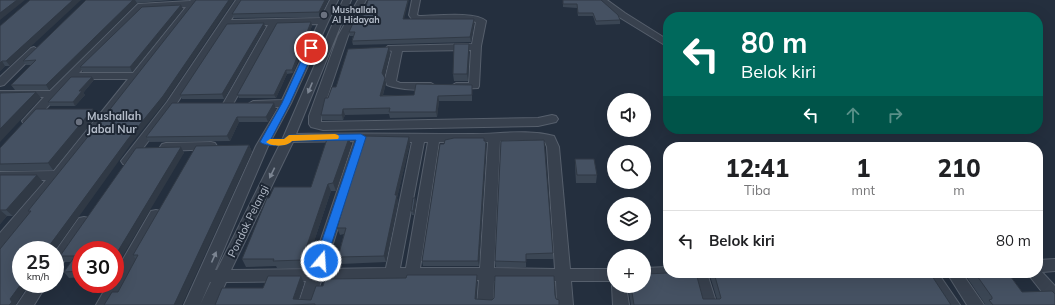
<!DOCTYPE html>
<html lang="id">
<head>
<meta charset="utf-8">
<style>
	body { margin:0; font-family:Mulish,sans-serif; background:#f2f2f2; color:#202124; height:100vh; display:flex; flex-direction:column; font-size:15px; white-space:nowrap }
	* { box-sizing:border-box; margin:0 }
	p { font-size:13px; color:#757577 }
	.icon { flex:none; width:22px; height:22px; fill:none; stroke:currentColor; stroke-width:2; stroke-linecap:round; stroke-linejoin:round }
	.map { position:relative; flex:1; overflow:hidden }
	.drawer { position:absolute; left:663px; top:142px; width:380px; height:136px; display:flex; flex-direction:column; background:#fff; border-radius:16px; box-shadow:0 4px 16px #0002 }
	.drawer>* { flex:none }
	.hud { position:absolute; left:663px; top:12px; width:380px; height:122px; border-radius:16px; box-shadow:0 4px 16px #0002; background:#00695c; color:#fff; overflow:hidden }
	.controls { position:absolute; left:607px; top:93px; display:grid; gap:8px }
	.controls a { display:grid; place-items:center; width:44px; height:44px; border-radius:50%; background:#fff; box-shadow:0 4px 16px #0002; font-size:20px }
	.speed { position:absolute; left:12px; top:241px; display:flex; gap:8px; font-size:20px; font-weight:700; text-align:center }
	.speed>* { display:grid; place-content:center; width:52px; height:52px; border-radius:50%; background:#fff; box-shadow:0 4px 16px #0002; line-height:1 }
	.speed small { font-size:10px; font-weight:400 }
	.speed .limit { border:6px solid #d22; background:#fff; color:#111 }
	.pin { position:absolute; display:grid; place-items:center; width:34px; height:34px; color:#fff; margin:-17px; border:2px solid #fff; border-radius:50%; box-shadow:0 1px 4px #0007 }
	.me { position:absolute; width:44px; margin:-22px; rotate:18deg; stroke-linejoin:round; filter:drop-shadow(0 0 3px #0008) }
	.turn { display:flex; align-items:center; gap:14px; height:84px; padding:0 12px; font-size:18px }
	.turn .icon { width:52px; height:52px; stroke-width:2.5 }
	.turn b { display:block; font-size:28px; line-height:34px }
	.lanes { display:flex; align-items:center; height:38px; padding:0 12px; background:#0003; justify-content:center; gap:20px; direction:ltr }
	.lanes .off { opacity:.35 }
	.eta { display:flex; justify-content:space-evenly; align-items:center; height:68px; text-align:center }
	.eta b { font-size:24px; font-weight:800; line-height:28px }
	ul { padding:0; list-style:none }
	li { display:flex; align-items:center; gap:12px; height:60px; padding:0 12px; border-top:1px solid #e0e0e0 }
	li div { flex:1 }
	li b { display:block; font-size:15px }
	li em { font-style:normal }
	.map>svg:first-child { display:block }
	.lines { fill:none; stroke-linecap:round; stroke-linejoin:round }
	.street-casing { stroke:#565f6c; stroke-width:2 }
	.street { fill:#38414e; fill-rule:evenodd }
	.wall { fill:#3b4654 }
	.shaded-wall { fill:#303945 }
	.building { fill:#455162; stroke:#303945 }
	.oneway { fill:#7c8592 }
	.route { fill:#1a73e8; stroke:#114b97 }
	.slow { fill:#f59e0b }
	.worship-dot { fill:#6b7280; stroke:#1d2633; stroke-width:1.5 }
	.labels { text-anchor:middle; stroke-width:4; stroke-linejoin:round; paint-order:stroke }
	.far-poi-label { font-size:9px; font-weight:bold; fill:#b4bcc9; stroke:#1d2633; text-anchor:start }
	.poi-label { font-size:11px; font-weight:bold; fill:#b4bcc9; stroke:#1d2633; text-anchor:start }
	.street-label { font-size:11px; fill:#b4bcc9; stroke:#1d2633 }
</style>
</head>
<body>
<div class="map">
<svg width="1055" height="305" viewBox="0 0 1055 305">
	<rect width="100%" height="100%" fill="#242f3e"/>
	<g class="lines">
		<defs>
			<path id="street" d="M191,0H200L61,178L5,247L0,249V233L46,180H0V172L54,171L128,79H73L32,124H24L22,121L44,97H0V91H50L138,4L190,1ZM186,7L133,73H79L143,9Z
				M236,0H244L231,20L321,18L330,0H338L291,103L268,146L215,270H217L283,138L343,0H351L296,134C355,133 414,134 473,134C500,134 527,129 554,136L559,147L570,269H614V281H571L573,305H557L556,281H494L493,305H477L479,280L321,281L314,305H298L306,281L226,282L216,305H200L211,282H210L200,305H184L256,146L279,107H253L248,104L253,101L282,100L318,24L277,25L233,104L228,107L223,104L268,25L228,26L175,106L131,164L127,165L123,164L121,161L167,102ZM526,140L545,142L547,147L555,269L494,268L500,141ZM354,141L311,269L231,270L293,142ZM365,141L412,142L386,268L325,269ZM424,142H428L406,268H400ZM439,142H488L480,268H420Z
				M358,0H366L348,36L321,116V122L538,118L552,115L556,116L558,119L556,122L538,126L323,130L311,127L309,124V116L338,36Z
				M412,0H420L417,15L419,16C433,16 476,11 486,21L481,46L479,86L478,88L456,89L451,86L456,83H469L471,50L402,51L396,81L400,83H431L436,86C429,93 397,89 387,85L385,79L392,51L388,50L386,48L388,46L472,44L476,22L471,21H413L409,15Z
				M598,0H607L625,13L668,40V47L619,17Z
				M34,47L39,50L4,85L0,86V77L31,48Z
				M211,142L215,143L217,146L215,149L166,151L162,150L160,147L162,144L166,143Z
				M156,210L161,211L163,215L112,305H96L108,284H115V273L151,211Z
				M84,217L89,218L91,222L89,226L60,267L55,269V252L79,218Z
				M1055,259V271L1042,272L1055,286V304L1050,302L1027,273H1038V260Z
				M668,267V273H675L673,277L668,279L644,280V268Z
				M693,273H707L717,305H701Z
				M923,273H938L960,305H943Z
				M947,273H962L984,305H967Z
				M614,281V286H626L629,305H613L612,286Z
				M31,284H47L34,305H17Z"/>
		</defs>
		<use href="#street" class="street-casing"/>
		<use href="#street" class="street"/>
	</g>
	<path class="wall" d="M86,0H173L137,3L49,90H15L11,85L31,65H26L23,61Z
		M328,0L320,17L234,18L232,14Z
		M563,0H601L620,20V24L596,25L593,16H578L577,8L563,7Z
		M183,9L132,72H83L80,67Z
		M404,19H474V23L471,42L353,45L352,41L353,36H350L349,32Z
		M311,22L312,26L293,73L287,74L276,98H239L237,95Z
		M264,23L265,27L224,99H182L180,95Z
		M0,26L10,66H5L0,71Z
		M469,44V51L468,81H454L453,74Z
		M389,47L390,53L384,77L386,83L383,95H414L472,85V101H439L437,117L390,118L389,114L345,115L343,120H322L321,115L328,98L336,87Z
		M94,80L83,93L85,95L75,106H50L48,102Z
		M276,109L268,122H239L230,141L149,142L146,137Z
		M97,116L53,170L0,171V148Z
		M349,138L351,146L336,191H331L305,268H277L276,266L246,267L242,259L311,187Z
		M484,141H486V147L479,266H423L422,261Z
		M501,141L553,253V259H526V267H496L495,261Z
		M410,143L397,198L398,202L386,262L341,264L338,257L344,234L340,235L337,228L350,186L349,184Z
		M249,145L252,152L118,292L136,260L133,255Z
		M181,147L184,153L81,250V277L69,278L64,272L71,262H65L60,256Z
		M575,159L597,175L596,183H576L575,166Z
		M0,175L43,182L13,216H7L0,224Z
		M415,198L416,202L414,215H412L411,211Z
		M711,273H930L951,305H631L628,286H644L646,274L703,299H717L710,276Z
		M969,273H1008L1022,292L1055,305H984L985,304L966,276Z
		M301,276L304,283L299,299L311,300L477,282L476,299L492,300L555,295L559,305H215L263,288Z"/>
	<path class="shaded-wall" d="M17,0H25L0,20V13Z
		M73,0H81L10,66L6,61Z
		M133,0H135L137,3L49,90L46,85Z
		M229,0H234L166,101L131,144L55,250H49V246Z
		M325,0H328L320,17L319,12Z
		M408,0H409L403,23V19Z
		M181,5L183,9L132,72L130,67Z
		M474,19V23L471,42L470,37Z
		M311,22L312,26L293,73L292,70Z
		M264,23L265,27L224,99L222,94Z
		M469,44V51L468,81L467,74Z
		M389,47L390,53L384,79L382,73Z
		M2,61L5,66L0,71V63Z
		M286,70L287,74L276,98L274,95Z
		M92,77L94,80L83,93L85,95L75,106L73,102L79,91Z
		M385,78L386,83L381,101L380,96Z
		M36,92L41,98L0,142V129Z
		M438,96L439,101L437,117L436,112Z
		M274,103L276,109L268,122L266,117Z
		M93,109L97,116L53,170L48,163Z
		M343,109L345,115L343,120L342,115Z
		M237,117L239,122L230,141L227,136Z
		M409,137L410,143L397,198L398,202L386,262L384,256L395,195Z
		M349,138L351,146L336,191L333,183Z
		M486,141V147L479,266L478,261Z
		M249,145L252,152L182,305H174Z
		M181,147L184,153L115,269V256Z
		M37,175L43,182L13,216L6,210Z
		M328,184L331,191L305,268L302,260Z
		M415,198L416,202L414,215L413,211Z
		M0,210L7,216L0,224Z
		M477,275V282L476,305L475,299Z
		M301,276L304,283L297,304L293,299Z
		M21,284H29L16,304V305H9L10,299Z"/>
	<path class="building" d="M0,0H17L0,13Z
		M30,0H73L6,61H2L0,63V26Z
		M86,0H133L46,85H11L36,60L23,61Z
		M196,0H229L163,96L128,139L49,246V250H21V284L10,299L12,302L9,305H0V249L31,211H28L111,108Z
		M241,0H325L319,12L232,14Z
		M368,0H408L403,19H474L470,37L352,41L355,32H349L355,19H362Z
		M563,0H601L618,15L620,20L596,21L593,13H578L577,4H563Z
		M181,5L130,67H80L142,7Z
		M311,22L292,70H286L274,95H237L277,23Z
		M264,23L222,94L180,95L227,24Z
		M454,44H469L467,74H453Z
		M389,47L382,73L385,78L380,96L414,95L416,84L472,85V95L438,96L436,112H389L390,108L343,109L342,115H321L325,98H328L332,87H336L348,49Z
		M71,77H92L79,91H82L73,102H48Z
		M36,92L0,129V93Z
		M172,103H274L266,117H237L227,136L146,137Z
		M36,109H93L48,163L0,164V148Z
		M365,136L409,137L395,195H397L384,256L338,257L346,228H337L350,184H349Z
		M349,138L333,183L328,184L302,260L273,261L274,259H242L267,198H269L274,187H311L327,139Z
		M454,138H484V141H486L478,261H422L440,144H444L445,140Z
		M544,140L553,253L526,254V262L495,261L501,141Z
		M249,145L174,305H104L112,292H118L138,255H133L196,146Z
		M181,147L115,256V250H81V271L64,272L75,256H60L136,148Z
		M575,159H594L597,175H577Z
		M0,175H37L6,210H0Z
		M413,198H415L413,211H411Z
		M644,272L646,274L668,273H696L703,299H720L721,298L714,273H930L951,305H634L631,286H644Z
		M975,273H1008L1022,292L1052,291L1055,294V305H993L989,300L992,299V297Z
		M407,275H477L475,299L492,300L494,298L495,276H554L555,295L556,299L559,300V305H315V304L290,305H215L222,288H263L268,276H301L293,299L311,300L316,286H323L325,279L406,278Z"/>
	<defs><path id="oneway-solid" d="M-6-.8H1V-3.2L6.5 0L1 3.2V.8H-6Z"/></defs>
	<g class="oneway">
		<use href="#oneway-solid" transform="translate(310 88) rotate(113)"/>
		<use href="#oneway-solid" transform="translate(272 173) rotate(116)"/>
		<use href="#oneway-solid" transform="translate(214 257) rotate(-66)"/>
	</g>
	<path class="route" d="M311,46L315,48L290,103L271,139H284L289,135L361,134L366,137L326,261L325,264L321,265L317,264L315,261L356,140L292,141C288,147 265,147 260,142L282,103L307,48Z"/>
	<path class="slow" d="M335,134L338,135L339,137L338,139L292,141C288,147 271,147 266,142L270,139H284L289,135Z"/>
	<g class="worship-dot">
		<circle cx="324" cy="15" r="4"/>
		<circle cx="79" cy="122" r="4"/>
	</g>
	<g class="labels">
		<g class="far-poi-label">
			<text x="332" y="13">Mushallah<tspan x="332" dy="10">Al Hidayah</tspan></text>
		</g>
		<g class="poi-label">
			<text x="87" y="120">Mushallah<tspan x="87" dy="13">Jabal Nur</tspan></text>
		</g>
		<g class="street-label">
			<text transform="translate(248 221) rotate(-64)" y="4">Pondok Pelangi</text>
		</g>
	</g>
</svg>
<div class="controls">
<a><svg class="icon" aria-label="sound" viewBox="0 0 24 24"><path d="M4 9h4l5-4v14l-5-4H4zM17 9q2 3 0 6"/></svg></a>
<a><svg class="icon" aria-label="search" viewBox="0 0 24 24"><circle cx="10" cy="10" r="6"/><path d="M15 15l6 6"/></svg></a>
<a><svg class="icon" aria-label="layers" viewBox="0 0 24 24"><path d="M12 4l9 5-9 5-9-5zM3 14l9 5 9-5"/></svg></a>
<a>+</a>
</div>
<div class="speed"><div>25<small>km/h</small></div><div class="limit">30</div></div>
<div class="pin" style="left:311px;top:48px;background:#d93025"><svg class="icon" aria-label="arrive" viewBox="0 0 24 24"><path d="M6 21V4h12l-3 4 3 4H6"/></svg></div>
<svg class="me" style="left:321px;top:261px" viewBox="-20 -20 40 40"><circle r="17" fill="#1a73e8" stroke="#fff" stroke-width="3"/><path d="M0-11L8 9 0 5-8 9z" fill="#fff"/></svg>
<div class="hud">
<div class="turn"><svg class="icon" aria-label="left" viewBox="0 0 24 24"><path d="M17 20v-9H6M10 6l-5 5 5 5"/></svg><div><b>80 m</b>Belok kiri</div></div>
<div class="lanes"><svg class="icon" aria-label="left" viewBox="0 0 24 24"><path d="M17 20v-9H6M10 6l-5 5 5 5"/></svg><svg class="icon off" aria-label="ahead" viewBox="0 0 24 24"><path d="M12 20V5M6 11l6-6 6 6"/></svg><svg class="icon off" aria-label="right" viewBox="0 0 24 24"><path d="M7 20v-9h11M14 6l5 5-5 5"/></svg></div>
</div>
<section class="drawer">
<div class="eta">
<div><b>12:41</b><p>Tiba</p></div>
<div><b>1</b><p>mnt</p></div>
<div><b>210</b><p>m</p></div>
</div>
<ul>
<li><svg class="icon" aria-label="left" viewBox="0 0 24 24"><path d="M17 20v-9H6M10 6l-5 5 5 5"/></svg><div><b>Belok kiri</b></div><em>80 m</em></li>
</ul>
</section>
</div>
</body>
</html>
